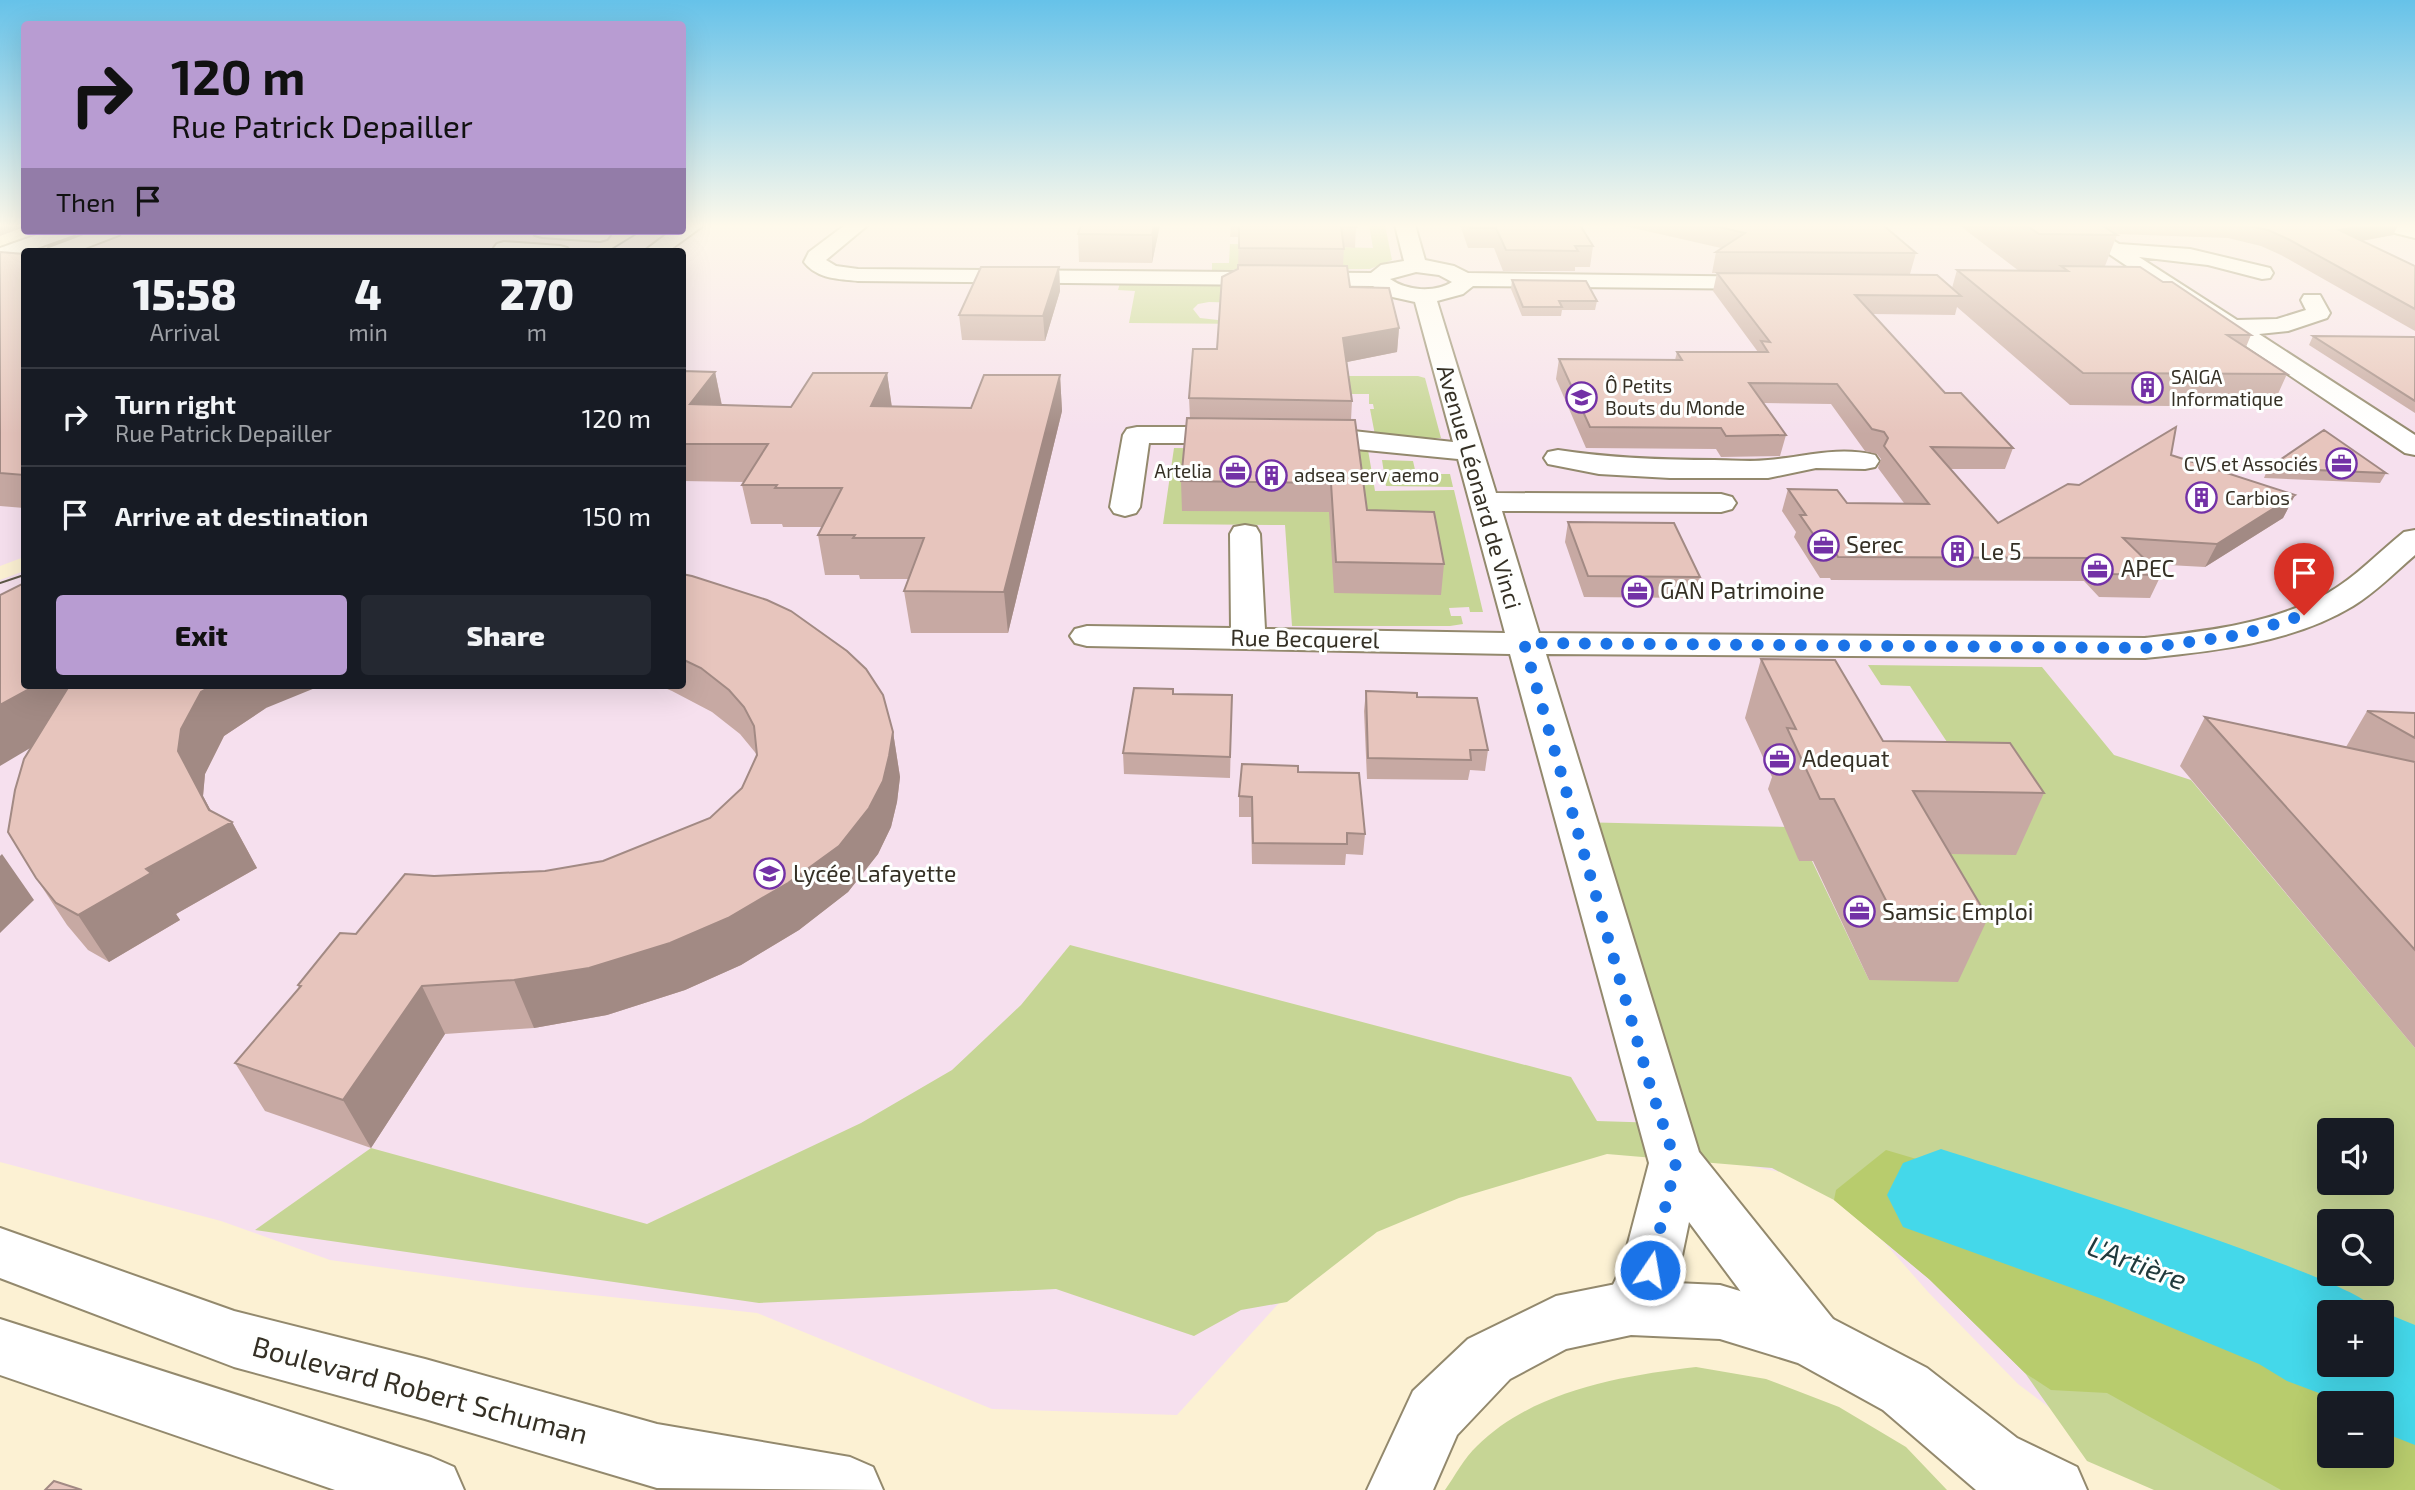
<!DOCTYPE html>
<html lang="en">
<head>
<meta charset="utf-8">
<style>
	body { margin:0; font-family:"Exo 2",sans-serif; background:#242831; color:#f1f3f6; height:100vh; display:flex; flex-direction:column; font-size:26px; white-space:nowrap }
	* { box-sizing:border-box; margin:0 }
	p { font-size:23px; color:#9ea1a6 }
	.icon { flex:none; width:38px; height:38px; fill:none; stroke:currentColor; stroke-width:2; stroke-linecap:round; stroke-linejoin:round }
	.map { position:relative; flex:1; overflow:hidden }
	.side { position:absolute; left:21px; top:248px; width:665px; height:441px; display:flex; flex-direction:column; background:#171b24; border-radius:7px; box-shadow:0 7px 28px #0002 }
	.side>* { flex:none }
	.banner { position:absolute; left:21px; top:21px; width:665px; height:214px; border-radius:7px; box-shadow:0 7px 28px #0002; background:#b89cd2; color:#111; overflow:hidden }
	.buttons { position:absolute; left:2317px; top:1118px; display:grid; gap:14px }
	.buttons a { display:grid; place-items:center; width:77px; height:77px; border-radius:7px; background:#171b24; box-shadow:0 7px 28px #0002; font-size:35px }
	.pin { position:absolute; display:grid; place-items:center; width:60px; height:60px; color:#fff; margin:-72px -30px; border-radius:50% 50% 50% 0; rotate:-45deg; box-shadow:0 0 7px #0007 }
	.pin .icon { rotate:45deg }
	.me { position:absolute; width:77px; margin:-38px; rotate:12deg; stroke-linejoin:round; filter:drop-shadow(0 0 5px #0008) }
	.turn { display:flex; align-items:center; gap:24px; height:147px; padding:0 35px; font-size:32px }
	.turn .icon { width:91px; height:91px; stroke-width:2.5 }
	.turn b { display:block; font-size:49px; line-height:60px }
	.then { display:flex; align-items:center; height:66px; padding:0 35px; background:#0003; gap:14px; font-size:26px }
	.eta { display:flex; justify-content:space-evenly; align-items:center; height:119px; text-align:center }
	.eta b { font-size:42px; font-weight:800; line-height:49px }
	.cta { display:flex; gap:14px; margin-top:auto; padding:14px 35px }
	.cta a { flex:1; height:80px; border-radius:7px; background:#b89cd2; color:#111; font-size:28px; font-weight:800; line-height:80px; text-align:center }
	.cta a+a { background:#242831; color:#f1f3f6 }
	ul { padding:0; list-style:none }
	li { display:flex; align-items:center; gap:21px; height:98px; padding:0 35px; border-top:2px solid #363941 }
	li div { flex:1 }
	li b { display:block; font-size:26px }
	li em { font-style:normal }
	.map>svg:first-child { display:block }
	.industrial { fill:#f6e0ee; fill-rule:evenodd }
	.green { fill:#c6d595; fill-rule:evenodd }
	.forest { fill:#b8cc6d; fill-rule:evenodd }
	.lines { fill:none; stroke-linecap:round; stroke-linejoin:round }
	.river { fill:#44d8ea; fill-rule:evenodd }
	.minor-casing { stroke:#93896d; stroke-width:4 }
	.major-casing { stroke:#93896d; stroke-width:4 }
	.minor { fill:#fff; fill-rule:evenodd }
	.major { fill:#fff; fill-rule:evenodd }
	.tram { stroke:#5d5748; stroke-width:2 }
	.wall { fill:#c7a9a3 }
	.shaded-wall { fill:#a28a84 }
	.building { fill:#e7c5bd; stroke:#a28a84; stroke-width:2 }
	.route { stroke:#1a73e8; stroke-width:12; stroke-dasharray:0 21.6 }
	.labels { text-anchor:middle; stroke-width:6; stroke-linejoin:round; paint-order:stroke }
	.far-poi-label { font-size:19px; fill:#353025; stroke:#fefffe; text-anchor:start }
	.street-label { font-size:23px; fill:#353025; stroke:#fefffe }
	.poi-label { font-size:23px; fill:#353025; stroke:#fefffe; text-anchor:start }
	.near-water-label { font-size:28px; font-style:italic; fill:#213a3d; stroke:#fefffe }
	.near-street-label { font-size:28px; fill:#353025; stroke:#fefffe }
</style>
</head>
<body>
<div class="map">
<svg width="2415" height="1490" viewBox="0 0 2415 1490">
	<rect width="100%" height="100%" fill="#fcf1d3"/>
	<path class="industrial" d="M683,225H2415V1461L2317,1485L2091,1439L2018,1384L1929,1293L1831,1182L1724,1161L1587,1146L1373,1200L1177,1415L992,1409L757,1313L520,1287L330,1260L221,1221L0,1162V580L24,571V686H682V252H608L642,231H682ZM2329,1130H2382V1183H2329ZM2329,1222H2382V1274H2329ZM2329,1312H2382V1365H2329ZM2329,1404H2382V1456H2329Z
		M97,231H624L589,252H36Z
		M24,256V557L0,566V264Z"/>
	<path class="green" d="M1369,225H1385L1392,260L1370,269L1212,270V263H1229L1230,244L1373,248Z
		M1120,283L1351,284L1354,306L1209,302L1198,304L1193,309L1200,318L1254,324L1129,323L1135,291L1118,290Z
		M1344,376H1418L1425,378L1441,438H1422L1421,442L1375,435L1370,409H1374L1373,404H1369V394H1346Z
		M1174,448L1368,450L1375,491L1454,490L1483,612H1470L1469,607L1449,608L1451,616H1461L1463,624L1450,626H1292L1285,525L1163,524Z
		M1382,460L1413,461L1416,474H1450L1453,487L1386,486Z
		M1868,665L2042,667L2114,755L2191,780L2415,1048V1490H2154L2087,1461L2025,1373L1929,1279L1834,1200L1772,1168L1607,1154L1539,1174L1459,1198L1377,1232L1287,1302L1241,1310L1194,1336L1056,1289L759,1303L255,1230L371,1148L647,1224L861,1123L952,1070L1021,1005L1070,945L1571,1077L1597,1121L1661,1123L1575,822L1792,827L1799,861H1812L1869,980L1889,853L2015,854L1982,795L1910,686L1881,685ZM2329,1130H2382V1183H2329ZM2329,1222H2382V1274H2329ZM2329,1312H2382V1365H2329ZM2329,1404H2382V1456H2329Z
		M1696,1367L1766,1379L1839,1407L1906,1447L1947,1490H1445C1455,1476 1464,1458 1477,1446C1534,1390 1621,1376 1696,1367Z"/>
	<path class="forest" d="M1886,1150L2140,1225L2358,1312H2329V1365H2382V1323L2415,1339V1490H2281L2107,1393L2051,1390L2025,1373L1929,1279L1834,1200L1836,1190ZM2329,1404H2382V1456H2329Z"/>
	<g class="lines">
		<path class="river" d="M1941,1149C1994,1166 2360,1280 2373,1308L2415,1325V1445L2382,1432V1404H2330L2327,1396L2287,1381L2259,1364L2105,1300L1903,1227L1887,1195L1903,1163ZM2329,1312H2382V1365H2329Z"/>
		<defs>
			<path id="minor" d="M682,225H704L667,252H643L671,231H682Z
				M845,225H868L826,260L836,266L858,269L1371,273L1381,265L1404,261L1395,225H1415L1425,260L1454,266L1468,273L1777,277L1780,282L1777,287L1769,289L1473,286L1463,294L1437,301L1496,493L1721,494L1732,497L1736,503L1732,509L1721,512L1502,511L1539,633L2145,638C2207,631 2272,624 2328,593C2356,577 2379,552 2404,532L2415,530V555C2395,572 2376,592 2353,606C2292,643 2214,651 2145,658L1546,654L1699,1152L1833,1319L1842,1339L1833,1359L1812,1367L1791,1359L1689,1222L1679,1270L1652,1327L1631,1335L1610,1327L1602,1308L1622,1266L1649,1163L1510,654L1087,646L1075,643L1070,636L1075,629L1087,626L1231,628L1230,534L1234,527L1245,525L1256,527L1260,534L1265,629L1505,633L1458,459L1305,444L1295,442L1291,436L1295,430L1326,428L1453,442L1415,302L1388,296L1373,286L858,281C839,279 817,279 804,262L809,252ZM1416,272L1439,275L1452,282C1435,293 1407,291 1390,279Z
				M2066,225H2089L2119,244L2190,249L2270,268L2273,273L2270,278L2262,279L2208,265L2139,257L2237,320L2277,319L2306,310L2301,300L2304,295H2320L2330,313L2327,318L2288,331L2259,334L2415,435V455L2405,453Z
				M2376,225L2415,226V238L2379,229Z
				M48,231H77L74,235L0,261V248Z
				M94,231H122L119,235L75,252H46L49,248Z
				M532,231H607L610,235L607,239L600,241L542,237L535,235Z
				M504,242L560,246L567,248L570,252H496L494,248L497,244Z
				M1137,427H1238L1248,429L1252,435L1248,441L1238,443H1149L1140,507L1136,513L1125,516L1114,513L1110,507L1123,435L1127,429Z
				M1558,450C1610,458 1661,460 1714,460C1732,460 1750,462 1768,460C1805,457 1837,446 1875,455L1879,461L1875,467L1865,469L1816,468L1768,478H1670L1599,474L1548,464L1544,458L1548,452Z
				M0,1228L234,1311L425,1359L657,1424L850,1457L873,1467L883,1490L657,1488L425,1419L234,1367L0,1278Z"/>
			<path id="major" d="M1631,1281L1720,1285L1833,1319L1927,1368L2017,1438L2077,1467L2087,1490H1976L1883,1410L1798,1363L1720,1339L1631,1335L1566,1349L1510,1379L1457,1435L1433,1490H1367L1413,1391L1468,1339L1556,1296Z
				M0,1319L431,1457L454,1467L464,1490H335L0,1375Z"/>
		</defs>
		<use href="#minor" class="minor-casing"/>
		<use href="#major" class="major-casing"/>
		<use href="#minor" class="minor"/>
		<use href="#major" class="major"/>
		<path class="tram" d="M607,252L641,231
			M0,583L24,575"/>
	</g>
	<path class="wall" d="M1081,225H1160L1152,263L1079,262L1078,234Z
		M1231,225H1356L1355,248L1344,247L1343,266L1350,287L1399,328L1397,352L1347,362L1352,401L1351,420L1367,510L1444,564L1441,595L1334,593L1329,512L1182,511L1181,481L1190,418L1189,398L1217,349L1238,269L1239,237H1230Z
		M1460,225H1580L1593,246L1590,267H1575V271H1503L1494,248H1468Z
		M1620,225H1883L1916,253L1910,274L1712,273L1716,252L1721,248Z
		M1959,225H2398L2393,235L2362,241L2415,266V331L2281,255L2261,246L2228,238L2116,234L2117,235L2105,266L2163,282L2251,335L2246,347L2287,374L2272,407L2070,405L1957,307L1955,315L1873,314L1945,393L2013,448L2005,469H1950L1998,523L2079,485L2171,455L2295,495L2283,518L2205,567L2150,564L2161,575L2150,598L2099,597L2084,581L1831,580L1830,578H1820L1794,537L1796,532L1782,511L1788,489L1847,503H1904L1878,468L1881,459L1877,454L1865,451L1831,404L1763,403L1786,435L1780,456L1721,457L1716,449L1586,448L1556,379L1559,359L1675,360L1677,352H1758L1713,291L1717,273L1952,288L1957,270L2019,271Z
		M0,252L24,254V508L0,506Z
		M1059,267L1060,291L1045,341L962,340L959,315Z
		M1512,280L1597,301L1595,310H1562L1561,316H1522L1511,289Z
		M2313,336L2415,337V413L2309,345Z
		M682,371L715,372L722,405L791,407L887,373L892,407L971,408L1060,375L1062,411L1008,633H911L904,591L909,579H860L859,575H825L818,535L822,527H783L782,524H751L742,485L744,482L682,481Z
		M2268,468L2386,473L2380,483L2264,478Z
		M1568,522L1700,577L1695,598L1584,597L1565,542Z
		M682,574L893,732L900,777L897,802L891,827L878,854L848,892L799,930L741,965L685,990L607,1015L534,1028L445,1034L371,1148L265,1111L235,1063L299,988L298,985L356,934L434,876L545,871L603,861L710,818L742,788L757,755L754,751L740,734L712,712L672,691L660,686H682Z
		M1761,659L1883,741L2044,793L2016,855L1950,854L1988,918L1958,982L1869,980L1813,861H1799L1768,789L1772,777L1745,718Z
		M1366,691L1417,697L1488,750L1485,771L1470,770L1468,780L1367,779L1364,711Z
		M1173,694L1232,695L1230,778L1124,774L1123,753Z
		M266,708L224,736L205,774L203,796L211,811L232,822L257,868L176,914L180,920L109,962L88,950L67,925L36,878L31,748Z
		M2367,711L2415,713V1048L2180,766L2205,717L2346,747Z
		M1298,772L1365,834L1363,855L1346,854L1345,865L1252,864L1251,817H1239V796Z"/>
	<path class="shaded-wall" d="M0,225H24V227L0,236Z
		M1154,225H1160L1152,263V235Z
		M2369,225H2398L2393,235L2332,246L2339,230Z
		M1059,267L1060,291L1045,341L1043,316Z
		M1399,328L1397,352L1342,363L1343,338Z
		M715,372L722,407L690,404Z
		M887,373L892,409L871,406Z
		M1060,375L1062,411L1008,633L1004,592Z
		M2295,495L2283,518L2205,567L2217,544Z
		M35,686H103L111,700L0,766V705Z
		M211,686H320L266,708L224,736L205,774L203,796L220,828L232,822L257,868L176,914L180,920L109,962L78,915L146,869L178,751L181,729L201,692Z
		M893,732L900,777L897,802L891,827L878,854L848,892L799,930L741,965L685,990L607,1015L534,1028L514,980Z
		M2,854L34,900L0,933V856Z
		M422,986L445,1034L371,1148L343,1100Z"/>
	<path class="building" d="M1081,225H1154L1152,235L1078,234Z
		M1239,225H1356L1357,227L1341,226L1344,249L1239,248Z
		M1469,225H1580L1593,246H1575L1578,251L1506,250L1496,228H1470Z
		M1711,225H1883L1916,253L1716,252L1745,233Z
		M2026,225H2101L2117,235L2039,234Z
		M2245,225H2369L2339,230L2415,266V309L2288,239L2268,230Z
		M0,252L24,254V475L0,473Z
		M1238,265L1347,266L1350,287L1389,288L1399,328L1343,338L1352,401L1189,398L1193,349H1217L1222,277L1238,269Z
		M2061,266L2140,267L2163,282H2172L2251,335H2227L2287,374L2083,373L1957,270L2068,271Z
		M981,267H1059L1043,316L959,315Z
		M1717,273L1937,275L1961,296L1855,295L1945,393H1961L2013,448L1931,447L1998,523L2068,484L2079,485L2176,427L2171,455L2295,495L2217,544L2123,538L2161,575L2110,574L2094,558L1838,557L1837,555L1827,554L1800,515H1806L1788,489L1837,490L1847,503L1929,504L1884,446L1888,438L1884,432L1872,429L1837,384L1749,383L1786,435L1726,436L1721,428L1590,427L1559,359L1682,360L1677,352H1768L1761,341L1770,342Z
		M1512,280L1586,281L1597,301H1559L1562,307H1523Z
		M2313,336L2415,337V401Z
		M682,371L715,372L690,404L791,407L813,373H887L871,406L971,408L984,375H1060L1004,592L904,591L924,538H853L855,535H818L842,488H775L777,485H742L768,444H682Z
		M1187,418L1355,420L1367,510L1434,512L1444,564L1336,562L1331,483L1181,481Z
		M2324,430L2386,473L2268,468Z
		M1568,522L1674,523L1700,577L1588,576Z
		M682,574L692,576L767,600L791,611L847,651L866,669L883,695L893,732L889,756L883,781L869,808L839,846L788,883L728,918L670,943L589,968L514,980L422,986L343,1100L235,1063L301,986L298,985L340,933L356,934L405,874L434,876L545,871L603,861L710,818L742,788L757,755L754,726L744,707L729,690L701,668L682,659Z
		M24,583V686H35L0,705V595Z
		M1761,659L1835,660L1883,741L2010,743L2044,793L1913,791L1988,918L1894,916L1834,799H1820L1787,728L1796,729Z
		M69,686H211L201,692L181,729L178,751L209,810L232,822L146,869L151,873L78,915L56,903L36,878L8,832L15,790L24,759Z
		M1134,688L1173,689V694L1232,695L1230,757L1123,753Z
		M1366,691L1417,693V697L1477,698L1488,750H1470L1471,760L1368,758Z
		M2367,711L2415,713V738Z
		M2205,717L2415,762V950Z
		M1242,764L1298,766V772L1359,773L1365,834L1347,833V844L1253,843L1252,797L1239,796Z
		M54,1481L82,1490H45Z"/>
	<linearGradient id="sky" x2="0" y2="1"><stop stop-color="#66c2e9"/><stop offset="0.52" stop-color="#fef9eb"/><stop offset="1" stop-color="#fef9eb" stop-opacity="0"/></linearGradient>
	<rect width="2415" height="434" fill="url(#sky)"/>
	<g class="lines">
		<path class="route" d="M1650,1270L1676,1163L1651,1089L1524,643L2145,648L2240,635L2304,615"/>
	</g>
	<defs>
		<symbol id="building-ring" viewBox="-11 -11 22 22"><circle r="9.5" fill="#fefffe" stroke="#7331a6" stroke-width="1.5"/><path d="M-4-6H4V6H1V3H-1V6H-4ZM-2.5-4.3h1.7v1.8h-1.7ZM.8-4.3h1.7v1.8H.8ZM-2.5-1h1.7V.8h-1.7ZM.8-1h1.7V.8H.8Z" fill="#7331a6"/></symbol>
		<symbol id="school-ring" viewBox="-11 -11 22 22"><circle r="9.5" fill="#fefffe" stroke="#7331a6" stroke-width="1.5"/><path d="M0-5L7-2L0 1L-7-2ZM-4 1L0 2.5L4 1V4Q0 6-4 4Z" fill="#7331a6"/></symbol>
		<symbol id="office-ring" viewBox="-11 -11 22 22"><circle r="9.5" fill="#fefffe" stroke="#7331a6" stroke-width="1.5"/><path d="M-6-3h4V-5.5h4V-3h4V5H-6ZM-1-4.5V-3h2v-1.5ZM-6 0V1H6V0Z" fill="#7331a6"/></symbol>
	</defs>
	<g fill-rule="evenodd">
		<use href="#building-ring" x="2130" y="370" width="35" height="35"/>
		<use href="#school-ring" x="1564" y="380" width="35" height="35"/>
		<use href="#office-ring" x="2324" y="446" width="35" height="35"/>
		<use href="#office-ring" x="1218" y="454" width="35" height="35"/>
		<use href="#building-ring" x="1254" y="458" width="35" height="35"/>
		<use href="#building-ring" x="2184" y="480" width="35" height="35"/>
		<use href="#office-ring" x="1806" y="528" width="35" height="35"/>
		<use href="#building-ring" x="1940" y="534" width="35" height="35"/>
		<use href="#office-ring" x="2080" y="552" width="35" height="35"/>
		<use href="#office-ring" x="1620" y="574" width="35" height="35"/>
		<use href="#office-ring" x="1762" y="742" width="35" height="35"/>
		<use href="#school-ring" x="752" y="856" width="35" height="35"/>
		<use href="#office-ring" x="1842" y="894" width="35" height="35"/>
	</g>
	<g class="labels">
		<g class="far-poi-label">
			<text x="2171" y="384">SAIGA<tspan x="2171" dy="22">Informatique</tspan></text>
			<text x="1605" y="393">Ô Petits<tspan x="1605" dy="22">Bouts du Monde</tspan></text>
			<text x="2318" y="471" text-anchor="end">CVS et Associés</text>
			<text x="1212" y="478" text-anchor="end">Artelia</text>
			<text x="1294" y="482">adsea serv aemo</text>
			<text x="2225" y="505">Carbios</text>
		</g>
		<g class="street-label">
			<text transform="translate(1479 487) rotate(74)" y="8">Avenue Léonard de Vinci</text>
			<text transform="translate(1305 639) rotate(1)" y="8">Rue Becquerel</text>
		</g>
		<g class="poi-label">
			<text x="1846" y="553">Serec</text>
			<text x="1980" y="560">Le 5</text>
			<text x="2121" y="577">APEC</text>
			<text x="1660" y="599">GAN Patrimoine</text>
			<text x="1802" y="767">Adequat</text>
			<text x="793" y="882">Lycée Lafayette</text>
			<text x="1882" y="920">Samsic Emploi</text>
		</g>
		<g class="near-water-label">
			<text transform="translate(2137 1263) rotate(21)" y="10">L'Artière</text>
		</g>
		<g class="near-street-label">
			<text transform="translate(420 1390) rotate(15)" y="10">Boulevard Robert Schuman</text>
		</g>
	</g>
</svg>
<div class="buttons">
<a><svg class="icon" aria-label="sound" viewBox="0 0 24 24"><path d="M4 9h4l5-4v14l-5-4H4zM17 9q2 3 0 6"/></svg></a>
<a><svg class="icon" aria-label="search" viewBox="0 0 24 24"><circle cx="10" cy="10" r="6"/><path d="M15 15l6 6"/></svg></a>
<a>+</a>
<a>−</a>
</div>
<div class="pin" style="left:2304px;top:615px;background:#d93025"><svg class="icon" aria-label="arrive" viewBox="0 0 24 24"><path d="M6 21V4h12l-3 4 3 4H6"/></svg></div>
<svg class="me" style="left:1650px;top:1270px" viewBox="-20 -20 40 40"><circle r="17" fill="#1a73e8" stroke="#fff" stroke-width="3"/><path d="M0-11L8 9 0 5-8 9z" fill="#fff"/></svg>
<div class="banner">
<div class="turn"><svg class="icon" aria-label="right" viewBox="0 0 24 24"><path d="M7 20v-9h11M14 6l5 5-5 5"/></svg><div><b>120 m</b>Rue Patrick Depailler</div></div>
<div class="then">Then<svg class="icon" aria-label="arrive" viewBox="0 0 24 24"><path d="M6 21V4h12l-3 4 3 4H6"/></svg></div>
</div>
<section class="side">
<div class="eta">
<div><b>15:58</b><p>Arrival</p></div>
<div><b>4</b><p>min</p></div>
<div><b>270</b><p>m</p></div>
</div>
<ul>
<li><svg class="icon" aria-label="right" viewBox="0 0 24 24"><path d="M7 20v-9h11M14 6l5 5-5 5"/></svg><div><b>Turn right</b><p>Rue Patrick Depailler</p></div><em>120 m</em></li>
<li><svg class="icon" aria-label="arrive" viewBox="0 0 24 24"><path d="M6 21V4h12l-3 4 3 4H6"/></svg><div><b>Arrive at destination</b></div><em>150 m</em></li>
</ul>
<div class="cta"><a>Exit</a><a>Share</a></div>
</section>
</div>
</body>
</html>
